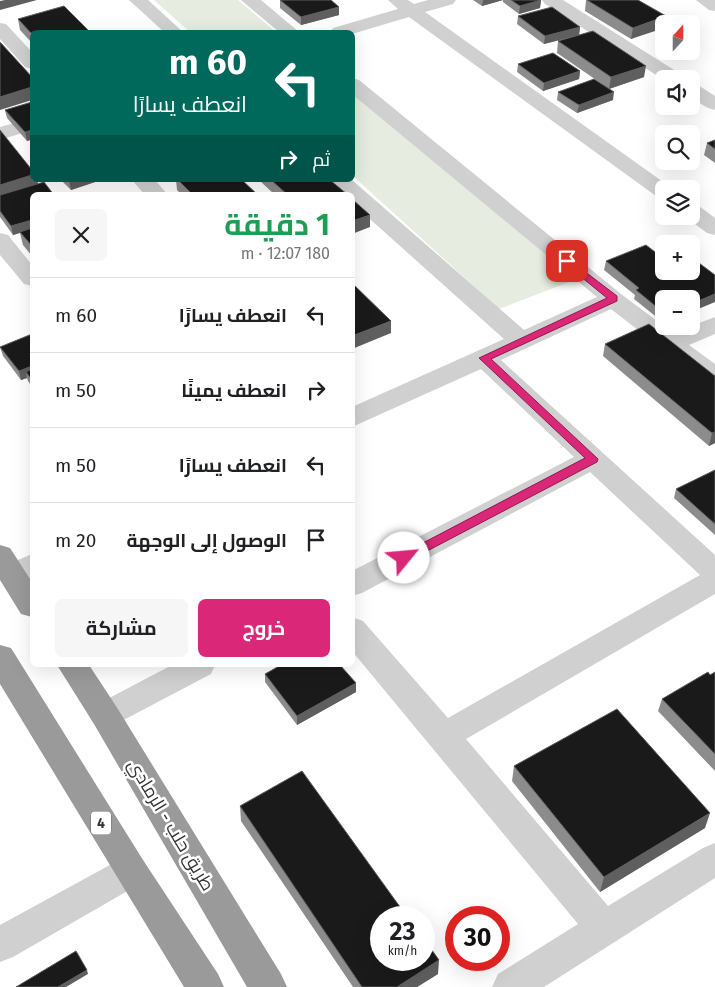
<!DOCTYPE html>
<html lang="ar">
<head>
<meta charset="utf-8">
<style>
	body { margin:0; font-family:"Fira Sans",Cairo,sans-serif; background:#f6f6f6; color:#202124; direction:rtl; height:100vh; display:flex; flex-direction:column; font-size:19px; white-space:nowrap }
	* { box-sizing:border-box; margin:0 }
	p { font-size:16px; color:#757577 }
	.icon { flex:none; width:28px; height:28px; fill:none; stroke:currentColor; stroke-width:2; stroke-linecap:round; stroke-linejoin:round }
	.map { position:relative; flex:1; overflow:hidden; direction:ltr }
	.details { position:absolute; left:30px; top:192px; width:325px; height:475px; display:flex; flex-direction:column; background:#fff; border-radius:8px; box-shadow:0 5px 20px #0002; direction:rtl }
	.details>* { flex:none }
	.guide { position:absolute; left:30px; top:30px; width:325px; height:152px; border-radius:8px; box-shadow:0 5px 20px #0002; direction:rtl; background:#00695c; color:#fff; overflow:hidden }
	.needle { width:32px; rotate:21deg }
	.fabs { position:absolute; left:655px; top:15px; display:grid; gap:10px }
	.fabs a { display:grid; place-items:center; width:45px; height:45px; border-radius:8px; background:#fff; box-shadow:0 5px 20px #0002; font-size:25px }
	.speed { position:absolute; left:370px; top:906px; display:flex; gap:10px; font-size:25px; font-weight:700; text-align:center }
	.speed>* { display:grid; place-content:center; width:65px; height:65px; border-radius:50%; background:#fff; box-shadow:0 5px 20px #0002; line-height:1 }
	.speed small { font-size:12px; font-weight:400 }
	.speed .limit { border:8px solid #d22; background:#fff; color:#111 }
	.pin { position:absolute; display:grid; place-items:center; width:42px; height:42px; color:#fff; margin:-21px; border-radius:10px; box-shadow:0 2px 8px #0006 }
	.me { position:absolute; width:55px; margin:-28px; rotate:62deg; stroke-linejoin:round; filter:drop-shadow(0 0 4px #0008) }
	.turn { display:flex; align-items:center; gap:18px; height:105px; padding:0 25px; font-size:22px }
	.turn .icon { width:65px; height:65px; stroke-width:2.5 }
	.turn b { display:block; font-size:35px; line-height:42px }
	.then { display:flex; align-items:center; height:48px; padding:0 25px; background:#0003; gap:10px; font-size:19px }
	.round { display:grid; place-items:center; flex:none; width:52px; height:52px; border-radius:8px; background:#f6f6f6 }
	.head { display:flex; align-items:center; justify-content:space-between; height:85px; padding:0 25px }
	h1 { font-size:30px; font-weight:700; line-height:38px; color:#1e9e55 }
	.cta { display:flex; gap:10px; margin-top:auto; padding:10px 25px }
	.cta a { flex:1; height:58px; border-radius:8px; background:#db2777; color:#fff; font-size:20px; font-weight:700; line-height:58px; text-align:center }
	.cta a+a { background:#f6f6f6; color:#202124 }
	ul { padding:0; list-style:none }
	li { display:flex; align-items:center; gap:15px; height:75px; padding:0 25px; border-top:1px solid #e0e0e0 }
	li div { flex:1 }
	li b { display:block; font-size:19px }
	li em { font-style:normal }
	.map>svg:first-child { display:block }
	.green { fill:#e6ecdf }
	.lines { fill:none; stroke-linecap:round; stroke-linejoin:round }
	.minor { fill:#d0d0d0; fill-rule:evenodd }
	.highway { fill:#9a9a9a; fill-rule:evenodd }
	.wall { fill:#8c8c8c }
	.shaded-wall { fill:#5f5f5f }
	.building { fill:#1a1a1a; stroke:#5f5f5f }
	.route { fill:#db2777; stroke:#8e194d }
	.labels { text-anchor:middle; stroke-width:5; stroke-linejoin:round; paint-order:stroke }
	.shield { fill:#fff; stroke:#707070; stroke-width:1 }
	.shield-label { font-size:14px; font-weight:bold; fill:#333 }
	.near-street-label { font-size:18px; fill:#333; stroke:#fff }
</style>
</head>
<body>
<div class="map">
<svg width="715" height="987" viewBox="0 0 715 987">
	<rect width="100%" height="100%" fill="#fff"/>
	<path class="green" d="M154,0H238L276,32H190Z
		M353,91L577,279L499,309L353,176Z"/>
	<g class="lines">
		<path class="minor" d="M129,0H148L183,32H164Z
			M241,0H261L299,32H279Z
			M388,0H408L414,4L428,0H456L453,4L425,12L673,189H664V197L656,196L409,17L352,34L330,32L333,28L398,9Z
			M542,0H563L682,75L684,79L664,80L545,4Z
			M696,0H715V11L709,10Z
			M0,23L6,24L32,52V69L25,67L0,39Z
			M352,78L359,80L621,294L673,333L715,317V334L689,345L715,364V385L706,383L611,309L501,360L715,555V594L466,739L608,906L703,848L715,843V878L544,987H492L498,974L578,924L352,651V617L363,621L448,718L700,575L590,472L362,593L352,596V571L574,457L481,369L352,427V407L504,339L352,203V195H343L328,180H352L524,330L597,297L352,94Z
			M691,83L698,85L715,96V110L708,108L691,98Z
			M32,118V130L0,140V127Z
			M132,180H155L168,195H145Z
			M691,205L699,206L715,218V235L707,233L684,216H691Z
			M0,233L8,235L32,265V286L24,284L0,255Z
			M32,554V578L12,586L2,583L0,570L2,567Z
			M172,665H215L211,674L116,724L105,728L94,724L89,715L94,706Z
			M131,855L143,860L149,871L143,882L13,957L0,962V925L119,860Z"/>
		<path class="highway" d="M0,545L10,548L32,582V617L21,614L0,580Z
			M0,645L11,648L143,860L218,974L224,987H184L0,684Z
			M57,665H89L116,706L281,974L287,987H247L94,724Z"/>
	</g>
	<path class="wall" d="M280,0L339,7V15L301,25L280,8Z
		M473,0H541L540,8L519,14L503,2V0L482,6Z
		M586,0L666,16L665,24L631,39L585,11Z
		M518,16L580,27L579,35L544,44L517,24Z
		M18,19L32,32V43L20,30Z
		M558,41L644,77L609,89L613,100L577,113L557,100L558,92L602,84L557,53Z
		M518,64L580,71L579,79L543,91L517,72Z
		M32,102V147L31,140L27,141L7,118L5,110Z
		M0,130L32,180H37L38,184L32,195V256L23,245L20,233L13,235L0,217Z
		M715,140V163L704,155L707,143Z
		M61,180H101L71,190Z
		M176,180H178L258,195H182L177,190Z
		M259,180H330L348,195H275Z
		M606,261L664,299V323L634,299L635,295L604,270Z
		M32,334V387L28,381L27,378L21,380L3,356L0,347Z
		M605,344L715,376V443L709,446L603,356Z
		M715,470V535L674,498L676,489Z
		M715,672V771L658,711L662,699Z
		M265,674L356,692L297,725L265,682Z
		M514,766L705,828L600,892L512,781Z
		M240,806L438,974L417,987H353L241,821Z"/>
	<path class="shaded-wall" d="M5,0H37L0,10V1Z
		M483,0H503L482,6Z
		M541,0L540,8L519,14L520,6Z
		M339,7V15L301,25V17Z
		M666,16L665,24H664V28L631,39L633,28Z
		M580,27L579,35L544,44L545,36Z
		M646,66L644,77L609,89L611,77Z
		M580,71L579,79L543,91L544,83Z
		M32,87V100L0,110V97Z
		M614,92L613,100L577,113L579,105Z
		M32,130V139L27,141L25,132Z
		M32,175V180H37L39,187L0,199V185Z
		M69,180H101L71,190Z
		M370,215V227L352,234V221Z
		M32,220V229L13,235L11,226Z
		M715,294V302L691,312V304Z
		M391,321V333L352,349V336Z
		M32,366V376L26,372L27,378L21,380L19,371Z
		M715,432V443L709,446L712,433Z
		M356,683V692L297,725V716Z
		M710,813L705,828L600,892L604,877Z
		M439,960L438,974L417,987H397Z
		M87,970L88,974L66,987H58Z"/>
	<path class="building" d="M280,0H331L339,7L301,17Z
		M511,0H541L520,6Z
		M587,0H638L666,16L633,28Z
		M64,6L90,32H32V34L18,19Z
		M552,7L580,27L545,36L518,16Z
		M593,31L646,66L611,77L558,41Z
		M0,42L32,77V87L0,97Z
		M553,53L580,71L544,83L518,64Z
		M594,79L614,92L579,105L558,92Z
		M32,102V130L25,132L5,110Z
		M0,130L32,170V175L0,185Z
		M715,140V149L707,143Z
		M178,180H242L258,195H193Z
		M271,180H330L348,195H288Z
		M44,182L54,195H32V220L11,226L0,211V195Z
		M352,199L370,215L352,221Z
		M32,228V246L20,232Z
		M646,245L664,259V271H691V257L715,275V294L691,304V299H664V313L636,290L639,288L606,261Z
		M352,283L391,321L352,336Z
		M649,324L715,376V432L712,433L605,344Z
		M32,334V366L19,371L0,347Z
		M32,369V380L26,372Z
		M715,470V524L676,489Z
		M281,665H340L356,683L297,716L265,674Z
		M708,672L710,675L715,672V754L662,699Z
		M617,709L710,813L604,877L514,766Z
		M302,771L408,918H381V960H424V939L439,960L397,987H362L240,806Z
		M76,951L87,970L58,987H16Z"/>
	<path class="route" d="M567,258L617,296V301L491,359L598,459L597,462L408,561H400L398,558L400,555L585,458L479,358L607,298L564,263V259Z"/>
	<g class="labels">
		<rect class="shield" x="91" y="811.5" width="20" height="23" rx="4"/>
		<g class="shield-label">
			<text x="101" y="828">4</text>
		</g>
		<g class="near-street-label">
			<text transform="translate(171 825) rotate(59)" y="6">طريق حلب - الرمادي</text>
		</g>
	</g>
</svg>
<div class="fabs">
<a><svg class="needle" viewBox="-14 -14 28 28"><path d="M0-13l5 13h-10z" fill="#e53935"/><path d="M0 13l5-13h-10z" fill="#757577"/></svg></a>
<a><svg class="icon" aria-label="sound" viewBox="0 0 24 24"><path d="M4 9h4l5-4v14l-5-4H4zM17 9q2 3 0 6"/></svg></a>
<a><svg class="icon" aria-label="search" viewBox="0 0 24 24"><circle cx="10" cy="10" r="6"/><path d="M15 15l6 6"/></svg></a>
<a><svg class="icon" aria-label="layers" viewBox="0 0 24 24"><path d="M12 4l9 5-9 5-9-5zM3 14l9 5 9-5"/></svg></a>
<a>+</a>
<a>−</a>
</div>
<div class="speed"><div>23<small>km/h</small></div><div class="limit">30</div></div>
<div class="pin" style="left:567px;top:261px;background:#d93025"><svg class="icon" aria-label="arrive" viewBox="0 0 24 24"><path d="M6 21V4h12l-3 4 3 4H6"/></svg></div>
<svg class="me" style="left:404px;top:558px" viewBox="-20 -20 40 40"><circle r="19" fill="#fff"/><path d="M0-13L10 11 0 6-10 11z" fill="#db2777"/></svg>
<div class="guide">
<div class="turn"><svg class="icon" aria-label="left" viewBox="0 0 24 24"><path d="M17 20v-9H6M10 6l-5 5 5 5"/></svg><div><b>60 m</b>انعطف يسارًا</div></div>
<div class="then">ثم<svg class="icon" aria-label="right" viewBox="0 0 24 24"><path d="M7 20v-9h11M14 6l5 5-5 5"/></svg></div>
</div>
<section class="details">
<div class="head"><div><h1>1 دقيقة</h1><p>180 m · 12:07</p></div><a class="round"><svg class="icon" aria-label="close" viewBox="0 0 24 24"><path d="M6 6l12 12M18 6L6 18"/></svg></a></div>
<ul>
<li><svg class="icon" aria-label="left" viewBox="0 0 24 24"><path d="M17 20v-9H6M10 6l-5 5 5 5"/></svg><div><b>انعطف يسارًا</b></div><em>60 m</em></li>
<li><svg class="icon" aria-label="right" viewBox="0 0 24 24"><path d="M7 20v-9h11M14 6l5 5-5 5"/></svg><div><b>انعطف يمينًا</b></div><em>50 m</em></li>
<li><svg class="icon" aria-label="left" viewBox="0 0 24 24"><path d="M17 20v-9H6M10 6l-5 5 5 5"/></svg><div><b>انعطف يسارًا</b></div><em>50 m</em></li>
<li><svg class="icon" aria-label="arrive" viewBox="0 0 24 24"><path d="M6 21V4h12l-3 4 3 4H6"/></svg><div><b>الوصول إلى الوجهة</b></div><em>20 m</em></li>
</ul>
<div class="cta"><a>خروج</a><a>مشاركة</a></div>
</section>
</div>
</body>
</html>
